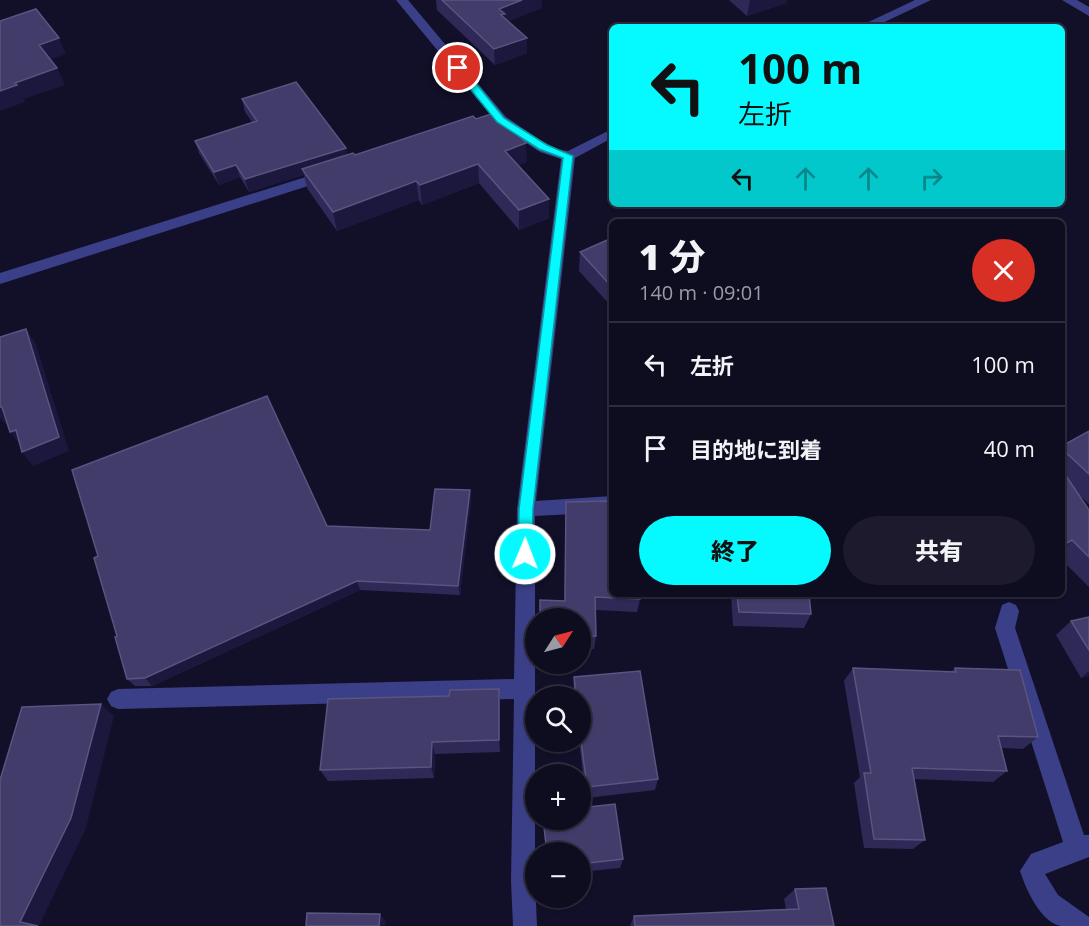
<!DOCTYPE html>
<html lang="ja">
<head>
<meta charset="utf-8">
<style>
	body { margin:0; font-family:"Open Sans","Noto Sans JP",sans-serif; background:#1c1a2c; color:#f1f3f6; height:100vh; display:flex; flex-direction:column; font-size:22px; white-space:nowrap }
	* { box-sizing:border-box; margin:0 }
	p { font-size:20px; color:#9b9ba4 }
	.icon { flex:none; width:33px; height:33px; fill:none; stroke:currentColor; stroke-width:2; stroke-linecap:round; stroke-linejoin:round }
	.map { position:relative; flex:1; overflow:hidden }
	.panel { position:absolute; left:609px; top:219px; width:456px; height:378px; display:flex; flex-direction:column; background:#0e0c1f; border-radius:9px; box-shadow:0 2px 4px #0004,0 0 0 2px #2e2c3d }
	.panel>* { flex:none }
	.banner { position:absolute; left:609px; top:24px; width:456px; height:183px; border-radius:9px; box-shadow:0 2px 4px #0004,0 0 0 2px #2e2c3d; background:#04fafe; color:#111; overflow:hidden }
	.needle { width:39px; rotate:54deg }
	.controls { position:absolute; left:525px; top:608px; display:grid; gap:12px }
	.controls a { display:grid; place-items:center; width:66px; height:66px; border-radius:50%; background:#0e0c1f; box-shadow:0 2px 4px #0004,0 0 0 2px #2e2c3d; font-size:30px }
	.pin { position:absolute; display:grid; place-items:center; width:51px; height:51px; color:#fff; margin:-26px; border:3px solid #fff; border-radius:50%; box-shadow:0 2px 6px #0007 }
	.me { position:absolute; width:66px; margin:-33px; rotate:1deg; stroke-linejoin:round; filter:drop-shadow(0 0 4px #0008) }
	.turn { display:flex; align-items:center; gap:21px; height:126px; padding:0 30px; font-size:27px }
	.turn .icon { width:78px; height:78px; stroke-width:2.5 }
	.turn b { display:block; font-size:42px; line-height:51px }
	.lanes { display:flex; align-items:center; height:57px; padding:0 30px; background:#0003; justify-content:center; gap:30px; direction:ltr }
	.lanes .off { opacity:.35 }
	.round { display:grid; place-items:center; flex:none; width:63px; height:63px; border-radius:32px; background:#1c1a2c }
	.headline { display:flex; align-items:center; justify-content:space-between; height:102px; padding:0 30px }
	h1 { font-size:36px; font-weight:800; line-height:45px }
	.action { display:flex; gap:12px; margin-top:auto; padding:12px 30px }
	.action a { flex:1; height:69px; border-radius:36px; background:#04fafe; color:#111; font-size:24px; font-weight:800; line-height:69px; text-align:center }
	.action a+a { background:#1c1a2c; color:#f1f3f6 }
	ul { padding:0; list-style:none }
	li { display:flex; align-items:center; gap:18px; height:84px; padding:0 30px; border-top:2px solid #2e2c3d }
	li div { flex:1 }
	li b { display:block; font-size:22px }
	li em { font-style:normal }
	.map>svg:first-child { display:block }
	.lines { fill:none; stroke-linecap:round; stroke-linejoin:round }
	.minor { fill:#3b3f87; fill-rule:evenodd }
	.wall { fill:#2f2957 }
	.shaded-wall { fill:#1c173d }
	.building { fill:#413c69; stroke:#595480; stroke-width:1.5 }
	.route { fill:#04fafe; stroke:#03a2a5; stroke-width:1.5 }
</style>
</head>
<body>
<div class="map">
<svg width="1089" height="926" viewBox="0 0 1089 926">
	<rect width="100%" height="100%" fill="#121029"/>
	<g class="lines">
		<path class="minor" d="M396,0H408L506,117L540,140L559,150L568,151L612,129V138L575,158L536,501L612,496V512L535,516V881L537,926H513L511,881L514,699L118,709L111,706L107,699L111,692L118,689L514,679L517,509L561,159L540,152L499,125L484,127L482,124L493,118Z
			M915,0H931L874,27H858Z
			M1062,0H1077L1089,7V16Z
			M328,170L333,172L335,175L333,178L0,284V273Z
			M1009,602L1016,605L1019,611L1015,628L1084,835H1089V857L1045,874L1058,895L1089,917V926C1080,926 1069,926 1061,926C1040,922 1026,889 1020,871L1031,854L1063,842L995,628L1002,605Z"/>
	</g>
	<path class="wall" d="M436,0H542V8L508,21L527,53L495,65L437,10Z
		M729,0H787L786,3L747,16Z
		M242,99L346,148L347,155H355L476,119L527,162L518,165L549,218L519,230L479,183L422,205L419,200L337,231L307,188L304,175L249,192L240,177L219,185L199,153L195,141L252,122L245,112Z
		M612,238V307L579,271L580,252Z
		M1089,431V504L1079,495L1089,510V587L1062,560V446Z
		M470,490L471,500L460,595L360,590L152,686H135L127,679L327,526L430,530Z
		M566,502L640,599L637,612L596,610V636L594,649L580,648V618L564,601Z
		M731,594H809L811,614L804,628L733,626Z
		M1089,617V676L1081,678L1056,635L1071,621Z
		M853,668L951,672L955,668L1038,737L1023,749L1002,748L1007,771L993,782L914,779L925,840L913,849L864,848L854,783L860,777L844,681Z
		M574,677L658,779L655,790L586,798L579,741H580V696H573Z
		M500,702V752L435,754L434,778L328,781L320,770Z
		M543,819H580L623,859L620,868L580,872V852H546Z
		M795,889L834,926H630L634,916L786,909L784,899Z"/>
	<path class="shaded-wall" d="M522,0H542V8L505,23L506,29L499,9Z
		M750,0H787L786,3L747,16Z
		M59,38L66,54L46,61L39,45Z
		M527,38V53L495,65L494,49Z
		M57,68L65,85L24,99L25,102L0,111V91L15,83Z
		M526,143L527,162L506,170L505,151Z
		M346,148L349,161L302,169L304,175L249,192L245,179Z
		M478,164L479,183L422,205L420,185Z
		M236,165L240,177L219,185L214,172Z
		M416,181L419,200L337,231L333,212Z
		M549,199V218L519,230V210Z
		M26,329L36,344L69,451L33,466L22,452Z
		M0,407H2L13,421L5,424L0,418Z
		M16,430L21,446L10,432Z
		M470,490L471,500L460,595L458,586Z
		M1072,540L1062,551V546Z
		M357,581L360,590L152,686L145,678Z
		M1089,671V676L1081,678Z
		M499,689L500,702V752L499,740Z
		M101,704L114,716L86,828L39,926L20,922Z
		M432,742L435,754L434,778L431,767Z
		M380,914L386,921L385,926H379Z"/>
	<path class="building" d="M442,0H522L499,9L505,14L501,15L527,38L494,49Z
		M36,9L59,38L39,45L57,68L15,83L17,85L0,91V21Z
		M296,82L346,148L245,179L236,165L214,172L195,141L257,121L242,99Z
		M497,112L526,143L505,151L549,199L519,210L478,164L420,185L416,181L333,212L302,169L353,153L355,155L473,116L476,119Z
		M612,238V287L580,252Z
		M26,329L59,437L22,452L16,430L10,432L2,407H0V337Z
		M267,396L327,526L430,530L435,489L470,490L458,586L357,581L145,678L127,679L115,637L117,636L94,558L98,556L72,470Z
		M1089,431V474L1062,449V446Z
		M1062,470L1089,510V557L1072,540L1062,546Z
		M612,501V594H640V599L595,597L596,636H580V618H540V600L565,601L566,502Z
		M737,594H809L811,614L739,612Z
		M1089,617V650L1071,621Z
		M853,668L956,672L955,668L1020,670L1038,737L998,736L1007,771L912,768L925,840L874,839L864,773H871Z
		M640,671L658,779L587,787L580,733V696H576L574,677Z
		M499,689V740L432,742L431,767L320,770L328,699L449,696L450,690Z
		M101,704L71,818L20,922L38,926H0V780L22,707Z
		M615,804L623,859L580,864V852H547L543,819H580V808Z
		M826,888L834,926H635L634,916L799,909L795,889Z
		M307,913L380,914L379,926H306Z"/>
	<path class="route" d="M455,66H462L504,118L547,145L573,156L533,509L532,554L530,558L525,560L520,558L518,554L519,509L563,158L539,149L497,122L455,70Z"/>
</svg>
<div class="controls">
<a><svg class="needle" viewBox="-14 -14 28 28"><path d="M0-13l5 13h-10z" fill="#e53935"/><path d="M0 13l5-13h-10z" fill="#9b9ba4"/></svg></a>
<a><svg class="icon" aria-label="search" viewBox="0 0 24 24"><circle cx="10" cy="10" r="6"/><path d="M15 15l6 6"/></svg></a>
<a>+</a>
<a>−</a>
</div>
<div class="pin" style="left:458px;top:68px;background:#d93025"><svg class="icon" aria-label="arrive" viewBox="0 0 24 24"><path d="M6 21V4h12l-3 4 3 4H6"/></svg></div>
<svg class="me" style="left:525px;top:554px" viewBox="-20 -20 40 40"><circle r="17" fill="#04fafe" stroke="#fff" stroke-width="3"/><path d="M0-11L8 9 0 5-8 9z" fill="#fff"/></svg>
<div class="banner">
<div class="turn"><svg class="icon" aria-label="left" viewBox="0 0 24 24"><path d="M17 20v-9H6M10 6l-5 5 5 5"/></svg><div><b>100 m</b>左折</div></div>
<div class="lanes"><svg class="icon" aria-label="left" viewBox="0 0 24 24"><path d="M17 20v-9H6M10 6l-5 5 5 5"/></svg><svg class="icon off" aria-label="ahead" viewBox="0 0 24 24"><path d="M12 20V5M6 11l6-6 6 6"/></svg><svg class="icon off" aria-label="ahead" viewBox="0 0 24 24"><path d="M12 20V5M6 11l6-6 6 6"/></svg><svg class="icon off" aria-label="right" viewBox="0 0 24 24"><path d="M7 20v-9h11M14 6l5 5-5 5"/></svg></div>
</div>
<section class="panel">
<div class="headline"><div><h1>1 分</h1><p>140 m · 09:01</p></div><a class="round" style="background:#d93025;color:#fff"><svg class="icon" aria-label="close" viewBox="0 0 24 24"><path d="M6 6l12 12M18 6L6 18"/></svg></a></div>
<ul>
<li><svg class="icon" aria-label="left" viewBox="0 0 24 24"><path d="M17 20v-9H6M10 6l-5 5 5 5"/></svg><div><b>左折</b></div><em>100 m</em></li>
<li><svg class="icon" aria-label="arrive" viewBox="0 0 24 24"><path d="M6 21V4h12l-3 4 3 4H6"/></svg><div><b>目的地に到着</b></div><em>40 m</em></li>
</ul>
<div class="action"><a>終了</a><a>共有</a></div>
</section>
</div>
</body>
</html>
